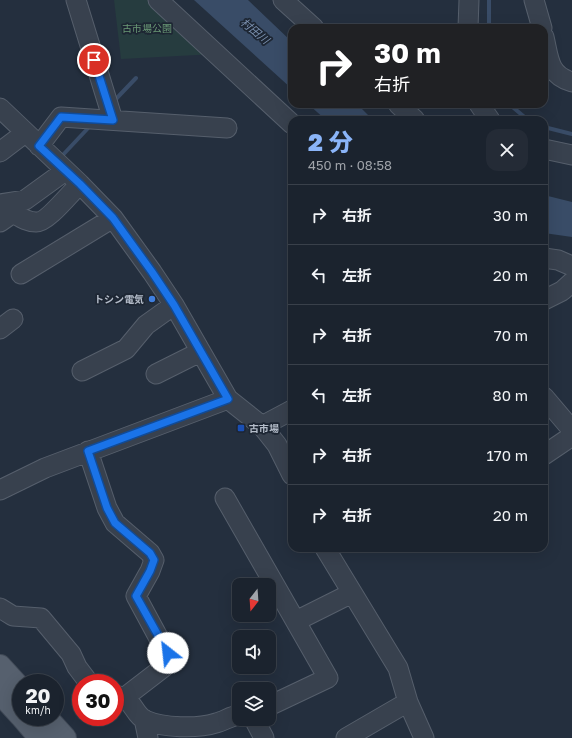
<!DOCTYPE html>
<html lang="ja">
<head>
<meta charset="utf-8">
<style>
	body { margin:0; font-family:"Golos Text","Noto Sans JP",sans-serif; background:#242b36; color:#f1f3f6; height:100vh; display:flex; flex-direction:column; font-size:15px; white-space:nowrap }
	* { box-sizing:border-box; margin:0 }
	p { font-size:13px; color:#a0a4aa }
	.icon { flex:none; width:22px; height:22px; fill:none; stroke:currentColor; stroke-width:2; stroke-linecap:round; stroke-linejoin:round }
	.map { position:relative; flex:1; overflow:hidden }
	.details { position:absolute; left:288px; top:116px; width:260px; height:436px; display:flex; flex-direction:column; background:#1b232e; border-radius:12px; box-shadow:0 4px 16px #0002,0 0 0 1px #39404a }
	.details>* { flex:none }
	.top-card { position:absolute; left:288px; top:24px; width:260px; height:84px; border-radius:12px; box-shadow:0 4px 16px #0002,0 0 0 1px #39404a; background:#202124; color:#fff; overflow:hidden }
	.needle { width:26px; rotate:197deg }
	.buttons { position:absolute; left:232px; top:578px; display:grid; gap:8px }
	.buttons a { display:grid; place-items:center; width:44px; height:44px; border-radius:8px; background:#1b232e; box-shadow:0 4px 16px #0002,0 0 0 1px #39404a; font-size:20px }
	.speed { position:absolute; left:12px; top:674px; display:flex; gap:8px; font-size:20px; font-weight:700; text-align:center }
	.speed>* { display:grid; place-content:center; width:52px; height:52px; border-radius:50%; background:#1b232e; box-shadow:0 4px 16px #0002,0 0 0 1px #39404a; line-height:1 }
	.speed small { font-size:10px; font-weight:400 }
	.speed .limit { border:6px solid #d22; background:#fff; color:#111 }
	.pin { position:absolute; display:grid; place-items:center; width:34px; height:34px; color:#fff; margin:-17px; border:2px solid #fff; border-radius:50%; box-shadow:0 1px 4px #0007 }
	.me { position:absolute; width:44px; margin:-22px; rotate:331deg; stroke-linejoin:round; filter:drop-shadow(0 0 3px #0008) }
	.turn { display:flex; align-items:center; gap:14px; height:84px; padding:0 20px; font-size:18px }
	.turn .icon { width:52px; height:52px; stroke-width:2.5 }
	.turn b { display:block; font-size:28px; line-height:34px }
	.round { display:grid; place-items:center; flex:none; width:42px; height:42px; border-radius:12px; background:#242b36 }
	.summary { display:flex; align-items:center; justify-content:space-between; height:68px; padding:0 20px }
	h1 { font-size:24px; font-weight:800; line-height:30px; color:#8ab4f8 }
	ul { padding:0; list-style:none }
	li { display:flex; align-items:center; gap:12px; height:60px; padding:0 20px; border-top:1px solid #39404a }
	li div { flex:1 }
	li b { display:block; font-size:15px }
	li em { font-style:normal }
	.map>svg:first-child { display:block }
	.green { fill:#263c3f }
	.water { fill:#394c67 }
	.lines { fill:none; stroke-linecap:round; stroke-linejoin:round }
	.stream { stroke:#394c67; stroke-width:4 }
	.minor-casing { stroke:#565f6c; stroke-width:21 }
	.major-casing { stroke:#414a57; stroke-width:24 }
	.minor { stroke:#38414e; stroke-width:19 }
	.major { stroke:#56606e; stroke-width:22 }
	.route-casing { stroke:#114b97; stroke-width:10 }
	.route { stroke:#1a73e8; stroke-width:7 }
	.shop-dot { fill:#3f7fe0; stroke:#1d2633; stroke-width:1.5 }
	.transit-dot { fill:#1a4fb4; stroke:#1d2633; stroke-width:1.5 }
	.labels { text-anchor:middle; stroke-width:3.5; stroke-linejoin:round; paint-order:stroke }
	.park-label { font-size:10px; fill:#6b9a76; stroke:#1d2633 }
	.poi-label { font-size:10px; font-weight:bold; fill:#b4bcc9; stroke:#1d2633; text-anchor:end }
	.water-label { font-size:11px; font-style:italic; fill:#7c92b1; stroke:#1d2633 }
</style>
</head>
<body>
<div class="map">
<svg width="572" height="738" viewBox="0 0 572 738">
	<rect width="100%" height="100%" fill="#242f3e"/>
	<path class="green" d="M114,0H158L216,54L121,59Z"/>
	<path class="water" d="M194,0H248L292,42V89Z
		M308,104H357L373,120H326Z
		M544,195L572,202V237L544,233Z"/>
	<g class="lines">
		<path class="stream" d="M489,28V0
			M114,101L136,78
			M509,104L528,120
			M544,127L572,134
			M60,158L91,125"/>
		<defs>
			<path id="minor" d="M76,0L113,120
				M158,0L292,124
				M283,0L314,28
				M534,0L542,28
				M468,28L469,0
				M544,37C549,58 548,75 572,82
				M398,104L415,120
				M479,104L490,120
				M0,108L80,184L113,218L152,272L174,305L228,399L262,426L277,445L292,475
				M39,146L61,117L227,128
				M544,149L572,155
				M0,152L25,133
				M0,204L25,200L65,171
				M0,222L13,213C20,217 27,222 36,222C47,223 71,192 80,184
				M544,258L558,260L572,266
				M21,274L113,218
				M544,300L562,291L572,282
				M0,329L13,319
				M82,371L126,349L146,325L174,305
				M156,374L200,352
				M544,397L572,430
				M262,426L292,410
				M88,451L107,508L115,523L150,553L154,560L150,571L136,596L170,659L164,667L125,697
				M544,455L572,436
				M0,490L45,468L228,399
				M225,498L328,678L269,706
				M325,548L398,668L408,702L424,738
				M0,608L13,616L41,618L71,654L77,667L89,683
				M296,621L352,593
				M115,695C135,699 132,713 145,720C163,728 197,729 216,723C224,721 231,716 239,715
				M144,719L148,738
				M254,719L264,738
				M346,738L408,702"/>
			<path id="major" d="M0,666L21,689
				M0,693L21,716
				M22,717L40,738
				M46,717L65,738"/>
		</defs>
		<use href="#minor" class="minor-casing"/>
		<use href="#major" class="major-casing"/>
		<use href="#minor" class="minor"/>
		<use href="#major" class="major"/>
	</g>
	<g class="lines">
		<defs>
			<path id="route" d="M94,60L113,120L61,117L39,146L80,184L113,218L152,272L174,305L228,399L88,451L107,508L115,523L150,553L154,560L150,571L136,596L168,653"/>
		</defs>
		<use href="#route" class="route-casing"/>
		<use href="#route" class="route"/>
	</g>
	<circle class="shop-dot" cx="152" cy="299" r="4"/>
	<rect class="transit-dot" x="237" y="424" width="8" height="8" rx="2"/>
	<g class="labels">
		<g class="park-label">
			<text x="147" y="32">古市場公園</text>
		</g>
		<g class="poi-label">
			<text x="144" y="303">トシン電気</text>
			<text x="249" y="432" text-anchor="start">古市場</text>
		</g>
		<g class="water-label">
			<text transform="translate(255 31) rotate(40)" y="4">村田川</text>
		</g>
	</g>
</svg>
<div class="buttons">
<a><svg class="needle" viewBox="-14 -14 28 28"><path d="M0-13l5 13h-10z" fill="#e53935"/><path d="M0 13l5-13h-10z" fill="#a0a4aa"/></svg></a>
<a><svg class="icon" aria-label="sound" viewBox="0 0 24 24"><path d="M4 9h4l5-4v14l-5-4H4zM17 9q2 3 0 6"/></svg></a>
<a><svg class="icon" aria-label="layers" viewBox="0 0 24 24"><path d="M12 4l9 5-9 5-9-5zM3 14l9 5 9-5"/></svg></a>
</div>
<div class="speed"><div>20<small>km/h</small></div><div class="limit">30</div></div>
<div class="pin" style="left:94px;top:60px;background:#d93025"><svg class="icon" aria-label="arrive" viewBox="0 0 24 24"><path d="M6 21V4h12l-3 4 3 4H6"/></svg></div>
<svg class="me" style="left:168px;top:653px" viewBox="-20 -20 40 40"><circle r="19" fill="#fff"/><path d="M0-13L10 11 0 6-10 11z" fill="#1a73e8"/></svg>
<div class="top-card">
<div class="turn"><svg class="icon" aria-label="right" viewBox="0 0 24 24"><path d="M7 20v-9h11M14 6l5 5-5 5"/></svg><div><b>30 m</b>右折</div></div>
</div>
<section class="details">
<div class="summary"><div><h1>2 分</h1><p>450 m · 08:58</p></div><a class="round"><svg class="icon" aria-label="close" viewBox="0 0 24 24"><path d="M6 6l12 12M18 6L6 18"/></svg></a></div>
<ul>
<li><svg class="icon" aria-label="right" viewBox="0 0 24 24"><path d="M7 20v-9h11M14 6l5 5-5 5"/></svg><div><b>右折</b></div><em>30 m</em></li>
<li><svg class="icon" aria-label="left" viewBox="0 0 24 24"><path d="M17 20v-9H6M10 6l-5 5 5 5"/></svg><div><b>左折</b></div><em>20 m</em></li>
<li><svg class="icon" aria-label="right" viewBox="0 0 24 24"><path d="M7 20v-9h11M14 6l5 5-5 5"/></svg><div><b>右折</b></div><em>70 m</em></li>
<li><svg class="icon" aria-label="left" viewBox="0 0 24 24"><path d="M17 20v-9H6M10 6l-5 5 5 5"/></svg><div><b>左折</b></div><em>80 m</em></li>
<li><svg class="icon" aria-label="right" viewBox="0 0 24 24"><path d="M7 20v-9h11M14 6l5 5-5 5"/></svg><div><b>右折</b></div><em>170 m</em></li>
<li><svg class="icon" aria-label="right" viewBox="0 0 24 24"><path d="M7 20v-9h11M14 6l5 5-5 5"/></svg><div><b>右折</b></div><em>20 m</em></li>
</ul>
</section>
</div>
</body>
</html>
